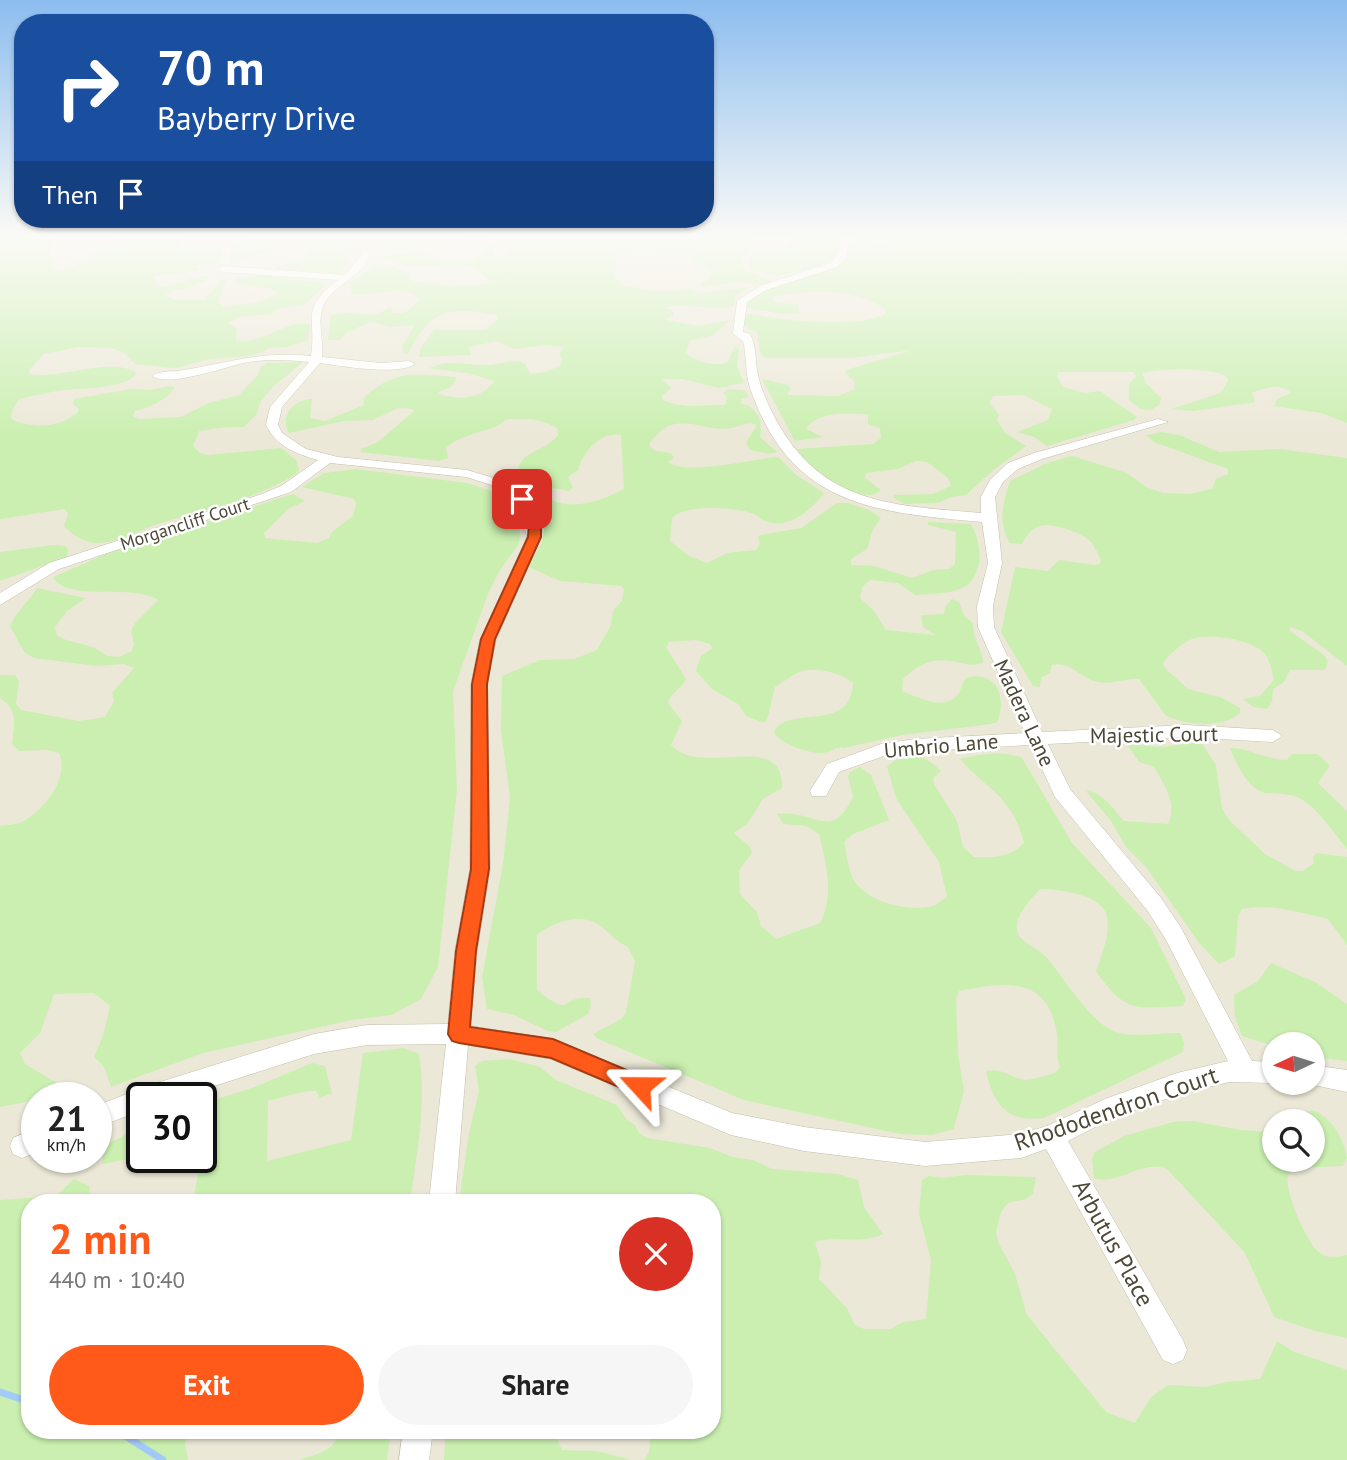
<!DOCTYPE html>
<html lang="en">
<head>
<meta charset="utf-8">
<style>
	body { margin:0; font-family:"PT Sans",sans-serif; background:#f6f6f6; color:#222; height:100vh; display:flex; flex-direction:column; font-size:26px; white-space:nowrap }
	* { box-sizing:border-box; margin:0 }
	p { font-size:23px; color:#767676 }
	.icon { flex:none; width:38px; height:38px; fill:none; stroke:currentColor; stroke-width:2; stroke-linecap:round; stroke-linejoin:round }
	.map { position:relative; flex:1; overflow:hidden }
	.sheet { position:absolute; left:21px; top:1194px; width:700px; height:245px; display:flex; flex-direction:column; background:#fff; border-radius:28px; box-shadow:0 2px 5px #0004 }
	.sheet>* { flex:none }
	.hud { position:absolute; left:14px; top:14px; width:700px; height:214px; border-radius:28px; box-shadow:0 2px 5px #0004; background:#1a4fa0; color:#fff; overflow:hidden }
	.needle { width:46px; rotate:266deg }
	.controls { position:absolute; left:1262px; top:1032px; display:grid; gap:14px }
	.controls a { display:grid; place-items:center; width:63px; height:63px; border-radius:50%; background:#fff; box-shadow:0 2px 5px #0004; font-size:35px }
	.speed { position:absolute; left:21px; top:1082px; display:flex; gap:14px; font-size:35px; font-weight:700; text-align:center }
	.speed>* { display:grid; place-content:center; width:91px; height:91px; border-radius:50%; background:#fff; box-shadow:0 2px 5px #0004; line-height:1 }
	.speed small { font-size:18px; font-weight:400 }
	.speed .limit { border:4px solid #111; border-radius:10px; background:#fff; color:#111 }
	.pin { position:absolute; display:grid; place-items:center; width:60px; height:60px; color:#fff; margin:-30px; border-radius:14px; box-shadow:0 4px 10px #0006 }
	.me { position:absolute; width:77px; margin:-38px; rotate:294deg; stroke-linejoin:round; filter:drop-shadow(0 0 5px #0008) }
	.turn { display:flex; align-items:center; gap:24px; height:147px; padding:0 28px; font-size:32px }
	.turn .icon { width:91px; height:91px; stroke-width:2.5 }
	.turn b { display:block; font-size:49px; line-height:60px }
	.then { display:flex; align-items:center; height:66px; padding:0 28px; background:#0003; gap:14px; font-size:26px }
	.round { display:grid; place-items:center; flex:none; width:74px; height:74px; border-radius:37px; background:#f6f6f6 }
	.head { display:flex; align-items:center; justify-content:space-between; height:119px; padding:0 28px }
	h1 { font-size:42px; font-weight:600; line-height:52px; color:#ff5a1a }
	.primary-button { display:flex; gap:14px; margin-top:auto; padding:14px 28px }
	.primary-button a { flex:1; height:80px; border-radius:42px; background:#ff5a1a; color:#fff; font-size:28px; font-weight:600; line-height:80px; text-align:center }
	.primary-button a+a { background:#f6f6f6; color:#222 }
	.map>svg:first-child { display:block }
	.residential { fill:#ece8d8; fill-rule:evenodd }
	.green { fill:#caefb0 }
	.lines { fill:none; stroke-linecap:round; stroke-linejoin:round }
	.stream-far1 { stroke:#a2caf9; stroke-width:2.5 }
	.stream { stroke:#a2caf9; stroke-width:7 }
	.minor-casing { stroke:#c4bfac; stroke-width:1 }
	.minor { fill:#fff; fill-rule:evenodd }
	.route { fill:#ff5a1a; stroke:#a63a11; stroke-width:2 }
	.labels { text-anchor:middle; stroke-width:5; stroke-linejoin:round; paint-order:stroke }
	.far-street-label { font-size:18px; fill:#4d4737; stroke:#fff }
	.street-label { font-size:21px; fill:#4d4737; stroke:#fff }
	.near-street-label { font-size:24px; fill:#4d4737; stroke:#fff }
</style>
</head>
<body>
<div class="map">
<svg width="1347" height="1460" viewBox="0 0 1347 1460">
	<rect width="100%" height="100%" fill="#f7f5eb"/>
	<path class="residential" d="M47,235H1149L1347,413V1431L1074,1460H172L179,1430H712V1202H30L0,1351V376L46,272ZM1274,1045H1312V1083H1274ZM37,1097H96V1157H37ZM142,1097H201V1157H142ZM1274,1122H1312V1160H1274Z"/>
	<path class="green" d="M0,235H51L49,254L52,261L48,267C69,275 80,262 97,253C104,249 112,251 119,246L116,235H189L182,238L179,248H223L220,262C212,266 203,263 195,267L199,269L198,271L154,276L157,286C177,288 194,274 209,277C198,288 178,288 164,294L174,300H205L220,281L226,279L218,302L223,307L259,302L278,294L272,289L235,283L238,278L260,275L323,283L324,286L304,305L280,308L271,314L238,317L229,323L237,329L236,340C264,345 288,318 310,325L308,340L287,347L268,348L266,351L249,356L209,359L175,368L135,364L123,352L110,348L78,347L44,354L29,370L30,374C64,380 108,356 137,373C124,391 78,387 57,391C45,393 32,396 19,399L12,411L11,419C32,429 61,428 78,412V408L73,404L74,399L130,389L150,390L168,386L175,387C165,402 151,406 135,411L133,416L139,419L181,417L209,403L239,395L258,375L260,367L267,363L303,362L273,387L261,401L256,415L244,427H227L199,431L193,446L200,453L208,455L281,448L296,460L299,469L296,474C253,501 205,509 158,524C137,531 119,543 96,543C85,543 71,534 64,526L68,514L65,509L0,519Z
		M241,235H752V247L742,257L744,270L774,282L765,285L739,282L703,287L701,284L711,277L712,271L691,259L694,253L642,250L616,253L615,279L623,285L653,291H681L689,289L700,293L751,287L735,296L734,305C718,314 686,300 662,308L673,311L674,315L664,319L666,320L698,326L731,320L712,336L691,340L685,353C698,361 712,367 727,363L735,346L739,350L737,366L744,383L718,388L682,379H662L671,388L662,396L663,400C686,410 701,404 725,405L727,397L723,393L728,389L745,390L748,397L741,399V404C758,406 763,422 760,437L777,452L768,454L750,450L746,443L757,425C747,421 741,426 731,428C712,432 691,419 671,425C663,427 656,436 650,442V447L656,451L671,453L674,458L668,462C685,476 754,459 778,457L796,475L824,493C811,510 789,530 765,521C760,519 756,514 751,513C733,507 685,504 672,518L670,541L689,556L707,563L727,553L756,550L760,544L758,537L760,535L801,528L837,503H848L869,510L881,518L873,529L867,549L851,559V565L874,566L912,578L933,570L949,569L955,564L956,532L928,525V522L971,524C977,535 981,550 979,563C973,597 943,592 915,595L898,583L870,580L862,587L860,598L874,611L886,630L935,635L923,627L921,615L944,614L945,607L952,599L959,602L964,616L973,623C972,638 982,648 983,663C969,667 964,663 950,661C930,658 917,666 903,679L902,691C918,697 945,713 959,693C962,687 962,683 966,678C996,669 1008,698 997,722L991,724L902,735L844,748C835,746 832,752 823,753C810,754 780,744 774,732C788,704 851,734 853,683C842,673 814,666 799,672C791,676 783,682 775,687L767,720L764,723L746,716L738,704L712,689L696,671L701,656L713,648L710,644L696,640L669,642L666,647L686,679C682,689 670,693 668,703L682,721L671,745C702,779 784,728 782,788L763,799L747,824L734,833L750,847L752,853L739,870L740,894L757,912L761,926L776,939L820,923C835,894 826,864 819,834L806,826L783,824L777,814C817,809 830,843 853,797L848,777L850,772L860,767L871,775L889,820L853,834L844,842C847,853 848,869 853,879C866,901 904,911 927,907C934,907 941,901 947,897L939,862L897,800L887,767C906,748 923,754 941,771L933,778L934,784L957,821L963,847L974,857C991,858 1014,857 1024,842C1010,794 990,793 960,759C978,754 1005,750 1022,758L1072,843L1151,928L1186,999L1183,1006C1134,1008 1126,1014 1096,971C1102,954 1110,935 1107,917C1104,894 1057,889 1040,889C1031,899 1014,916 1017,931C1021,943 1036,947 1045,956C1065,977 1090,1026 1120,1033C1134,1037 1163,1033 1180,1033L1184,1043L1183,1052L1044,1118C1007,1122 994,1106 986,1071C1001,1068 1007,1075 1020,1079C1030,1082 1046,1075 1055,1073L1060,1067C1055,1055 1059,1046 1057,1034C1047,975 1007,982 959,991L956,999L958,1054L964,1091L954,1129L932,1135L900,1134L744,1100L598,1039L593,1034L621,1019L626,1013L635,961L628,947C614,941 608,930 596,923C579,913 550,923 537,935V990C574,1020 559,995 590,998L591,1006L588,1014L556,1032L548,1031L514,1015L487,1009L482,977L503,864L510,797L501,731L502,676L540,660L574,659L597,650L611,625L613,611L622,601L624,589L621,586L560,581L529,567L542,542L545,523L551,510L545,502L549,499C573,511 601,501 624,489L621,435C600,431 583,452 578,470L568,477L573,488L569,491L518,482C514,448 542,456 558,435L557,428C542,419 522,417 505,420C498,431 462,432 446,448L448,458L439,461L360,452L363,448L378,442L414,411L413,409L398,408L373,420L344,421L289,433C279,416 294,399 312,399L310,418L325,421L364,405L363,399C392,370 415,373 455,377L457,378L451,387L437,393C458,401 481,400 494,381L471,374L429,368L444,363L488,365L518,361L525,364L530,374L545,372L560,366L562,360L559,354L564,347L544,345L514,349L497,341L469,347L471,354L469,355L419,357L421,347L434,330H480L487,329L498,319L497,315C451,306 429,309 408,354H404L402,347L415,325L391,327L371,322L347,332L340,340H328L331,315L343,313L377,315L390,307L393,313C408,315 411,308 420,299C404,281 372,299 352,294L350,283L376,264L410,272L408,278L411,281L449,286L490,284C475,253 435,269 407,266C398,265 388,261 380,257L419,251L442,260H474L489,246L495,248L493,256L504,257L510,251L511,244L506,241L469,238L388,251L365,248L345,255L349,264L339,274L273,268C287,264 301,262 312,251L309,249L273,250L232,263L230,261L232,245L248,239Z
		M790,235H841L840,245L832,261L818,268L775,276L750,269L749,258L753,253L785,251L788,249Z
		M855,235H1347V423L1321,413L1274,406L1277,399L1291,393C1279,382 1265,388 1252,393L1255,402L1250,403L1193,411L1172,409L1220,393L1228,381L1226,376C1210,367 1160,369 1142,373L1146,383L1161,398L1159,405L1151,410L1141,409L1129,400V384L1136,376L1133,372H1059L1057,376L1063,387L1085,393L1100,391L1137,417L1134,420L1047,446L1034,437L1017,432L1048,420L1052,409L1023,395L994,396L989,402L999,415L997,420L1005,433L1026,446L992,471L966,495L951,497L938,503L904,504L893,497L894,495L933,494L951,486L948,478L927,462L916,461L898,469L866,473L865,478L881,490C864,509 806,468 797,449L873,444L881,438L880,428L868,424V415L864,414C843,414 819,411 806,429L823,437L795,441L762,379L788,385L791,389L787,393L789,395L838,396L855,389L854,381L845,373L846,370L912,350L852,358H765L760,352L757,333L742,324L745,315L749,314C781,320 858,329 886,314L885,309C855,287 809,291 773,296L774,302L798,305L799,313L781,314L745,307L759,291L839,266L848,257L852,237Z
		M1162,432L1179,435L1219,452L1279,449L1347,458V666L1302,631L1290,627V631L1324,655L1328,662L1325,670H1290L1284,682L1273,689L1272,702L1267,709L1253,707L1243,699L1260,696L1274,680C1272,672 1270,660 1265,654C1251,639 1212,633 1192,639C1181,643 1170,654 1163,663L1164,667L1188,689L1220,697L1240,708V713C1222,729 1188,725 1166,716L1139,679C1123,678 1111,686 1094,681C1078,676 1070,661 1052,665L1050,673L1041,678L1040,687L1033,686L1001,632L1015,567L1048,571L1059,560L1095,565L1100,564L1101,560C1098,554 1095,546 1090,541C1080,532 1049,521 1037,527C1029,531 1026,537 1022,544L1010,543C997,523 1003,503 1010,481L1047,463L1072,456L1127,473L1146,487L1163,493L1189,494L1212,489L1216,479L1228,474V469L1154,442L1146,435Z
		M356,469L467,483L494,492L513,511L520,531L519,544L500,570L488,594L453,691L457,790L438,967L421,999L391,1015L352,1020L203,1053L111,1087L103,1065L94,1057L103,1036L110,1006L94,993L54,994L40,1033L20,1053L25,1064L81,1097H37V1100L0,1107V826C7,825 15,825 22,822C44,810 70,778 59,753L48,750L19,751L12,744C14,724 19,710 0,698V675H15L19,681L16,704L21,710L79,721L105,717L114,701L112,693L134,668L124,664L97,666L34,658L24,652L10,626C16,612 29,601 37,588L86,598L67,611L55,627L57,635L63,639L93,647L108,656L119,657L132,651L134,644L131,631L135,623L158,600C133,583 68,603 53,577L106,554L293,494L305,501L288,509L264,533L265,538L317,543L329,538L332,532L353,516L356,504L354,499L302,487L324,473Z
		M53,545L65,546L68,550L67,557L0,581V552Z
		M1201,742L1216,765L1222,809L1230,821L1265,854L1295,871H1303L1314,863L1313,857L1317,853L1347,857V945L1328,919C1302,913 1269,903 1242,909L1238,917L1235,956L1219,964L1200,944L1146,867L1126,847L1111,821L1086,791C1102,791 1114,810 1124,821L1168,824C1178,804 1164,784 1154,767L1139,762L1127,744L1162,747Z
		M1230,748C1250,748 1266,760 1287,760L1292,754H1318L1330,766L1318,783L1347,811V849C1336,835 1315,805 1299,798C1288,793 1277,794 1266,793C1248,790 1236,763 1230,748Z
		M1271,963L1315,982L1347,1004V1061L1313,1057L1312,1045L1274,1046L1242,1036L1235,1017L1234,995L1258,981Z
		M403,1048L419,1054C427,1104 417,1152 410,1202H339L317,1195L267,1197L254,1202H193L201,1157V1104L252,1088L312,1063L325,1066L332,1093L320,1098L316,1091C299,1090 285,1098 268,1100L267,1161L351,1140L363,1053Z
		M510,1059L540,1067L556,1080L617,1105L627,1120L635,1125L639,1133L647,1138L710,1148L733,1157L753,1160L772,1169L838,1174L858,1180L864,1207L883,1234C861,1245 837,1235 815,1242L821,1262L819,1279L847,1308L854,1324L864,1329H890L903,1322L926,1319L931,1260L919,1214L922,1180L929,1176L943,1178L965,1175L1036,1177L1033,1194L1026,1199L1008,1203L1001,1212L996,1232L998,1242L1015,1274L1027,1315L1106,1412L1135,1423L1151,1397L1168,1385L1206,1387L1226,1382L1260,1379L1277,1341L1292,1351L1347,1370V1460H644L649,1452L651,1430H712V1202H459L469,1133L479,1091L475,1066L482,1061Z
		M1313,1110C1333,1119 1343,1137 1347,1158L1343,1166L1294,1168C1292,1170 1288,1175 1288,1177C1284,1191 1308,1246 1320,1253C1329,1259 1337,1257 1347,1255V1338L1315,1331L1274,1317L1245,1253L1167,1169C1141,1159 1119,1186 1094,1178L1092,1159L1095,1152L1124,1136L1173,1122L1193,1121L1241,1130L1270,1132L1274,1129V1160H1312V1122H1285L1293,1116Z
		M142,1126V1157L102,1164L104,1146Z
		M74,1179L89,1186L91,1202H30V1430H188L185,1444L188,1460H0V1200L56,1196Z
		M340,1430H391L387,1460H299C318,1454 335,1451 340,1430Z
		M446,1430H553L562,1450L597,1451L632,1460H444Z"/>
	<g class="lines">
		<path class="stream-far1" d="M866,235L882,247"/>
		<path class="stream" d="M0,1392L30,1402
			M116,1430L163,1460"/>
		<defs>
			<path id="minor" d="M842,235H850L847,256L837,267L766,290L747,302L743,332L750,334C756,345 755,357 757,370C759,383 764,395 769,406C815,504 886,505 981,513V497L990,480L1008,463L1034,453L1158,419L1168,422L1042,459L1018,469L1003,482L995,497L1002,563L993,606L994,627L1042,732L1186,725L1273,730L1282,736L1273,742L1186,737L1048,744L1070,789L1161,898L1180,926L1252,1061L1274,1062L1275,1083L1229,1082L1177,1095L1113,1118L1068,1141L1183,1340L1187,1350L1183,1360L1173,1364L1163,1360L1046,1149L1021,1158L925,1166L804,1151L731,1135L551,1059L468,1045L455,1202H429L446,1044L367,1045L314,1054L180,1097H142V1110L96,1128V1106L147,1086L314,1034L367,1025L448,1024L455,951L470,869L471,684L480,640L527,537L520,506L498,487L466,477L330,463L291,492L59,569L0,605V593L49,563L262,494L281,486L318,460C296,454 276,446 266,425L270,407L309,362C289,360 268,359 248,362C227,366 169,388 152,376C161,370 174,372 184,370C232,362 261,351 311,356C317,317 299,309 338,280L223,272L218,269L223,266L345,275L365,251L370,254C362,279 332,284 323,307C317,323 324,341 322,357L381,363L409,361L415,364C397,376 342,366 320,363L282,407L278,425L282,433L306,449L338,457L467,470L507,482L533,505L541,537L496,640L487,684L490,869L477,951L470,1026L553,1039L732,1113L804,1127L925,1142L1021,1134L1047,1126L1105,1099L1177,1073L1228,1061L1165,938L1147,910L1055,797L1031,745L915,751L884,756L839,772L826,796H812L810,791L827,764L881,744L915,739L1025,733L978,627L977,606L988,563L982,522C874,512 791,507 750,388C745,373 747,356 743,341L733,334L737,301L760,286L831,263L838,255Z
				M1312,1065L1347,1070V1092L1304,1083H1312Z
				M37,1128V1152L22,1158L13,1154L10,1146L13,1138Z
				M403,1430H433L429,1460H399Z"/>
		</defs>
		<use href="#minor" class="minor-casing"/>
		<use href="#minor" class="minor"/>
	</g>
	<linearGradient id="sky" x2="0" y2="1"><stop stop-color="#8cbdef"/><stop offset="0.54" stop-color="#fbfaf6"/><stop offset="1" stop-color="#fbfaf6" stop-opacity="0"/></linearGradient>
	<rect width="1347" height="439" fill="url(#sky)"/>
	<path class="route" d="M522,496L526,497L541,522V537L495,639L487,684L489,869L476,951L470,1027L553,1039L648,1079L651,1086L648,1093L640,1096L551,1058L459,1043L452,1041L448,1034L456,951L471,869L472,684L481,639L528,537L529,522L516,499Z"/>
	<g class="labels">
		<g class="far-street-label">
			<text transform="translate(185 524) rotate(-18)" y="6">Morgancliff Court</text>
		</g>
		<g class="street-label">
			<text transform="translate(1024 713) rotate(65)" y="7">Madera Lane</text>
			<text transform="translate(1154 735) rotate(-1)" y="7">Majestic Court</text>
			<text transform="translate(941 746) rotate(-5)" y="7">Umbrio Lane</text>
		</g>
		<g class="near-street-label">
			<text transform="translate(1116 1109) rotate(-19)" y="8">Rhododendron Court</text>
			<text transform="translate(1113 1243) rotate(61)" y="8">Arbutus Place</text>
		</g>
	</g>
</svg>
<div class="controls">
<a><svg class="needle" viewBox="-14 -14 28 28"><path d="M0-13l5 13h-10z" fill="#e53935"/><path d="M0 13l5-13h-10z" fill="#767676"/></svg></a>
<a><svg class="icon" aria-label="search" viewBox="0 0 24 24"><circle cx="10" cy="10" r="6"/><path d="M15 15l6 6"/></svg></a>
</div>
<div class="speed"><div>21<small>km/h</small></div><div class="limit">30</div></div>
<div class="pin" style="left:522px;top:499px;background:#d93025"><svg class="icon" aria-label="arrive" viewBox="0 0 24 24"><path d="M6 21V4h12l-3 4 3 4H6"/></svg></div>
<svg class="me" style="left:640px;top:1086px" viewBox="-20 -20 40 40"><path d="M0-17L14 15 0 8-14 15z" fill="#ff5a1a" stroke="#fff" stroke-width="4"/></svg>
<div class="hud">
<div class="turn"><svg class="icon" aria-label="right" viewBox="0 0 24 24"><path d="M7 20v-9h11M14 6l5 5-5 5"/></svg><div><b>70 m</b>Bayberry Drive</div></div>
<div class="then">Then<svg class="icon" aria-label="arrive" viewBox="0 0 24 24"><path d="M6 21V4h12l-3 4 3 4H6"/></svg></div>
</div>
<section class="sheet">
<div class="head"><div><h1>2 min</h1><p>440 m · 10:40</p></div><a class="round" style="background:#d93025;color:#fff"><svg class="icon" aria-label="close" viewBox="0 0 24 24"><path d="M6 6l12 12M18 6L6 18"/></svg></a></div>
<div class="primary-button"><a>Exit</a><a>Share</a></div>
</section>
</div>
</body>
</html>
